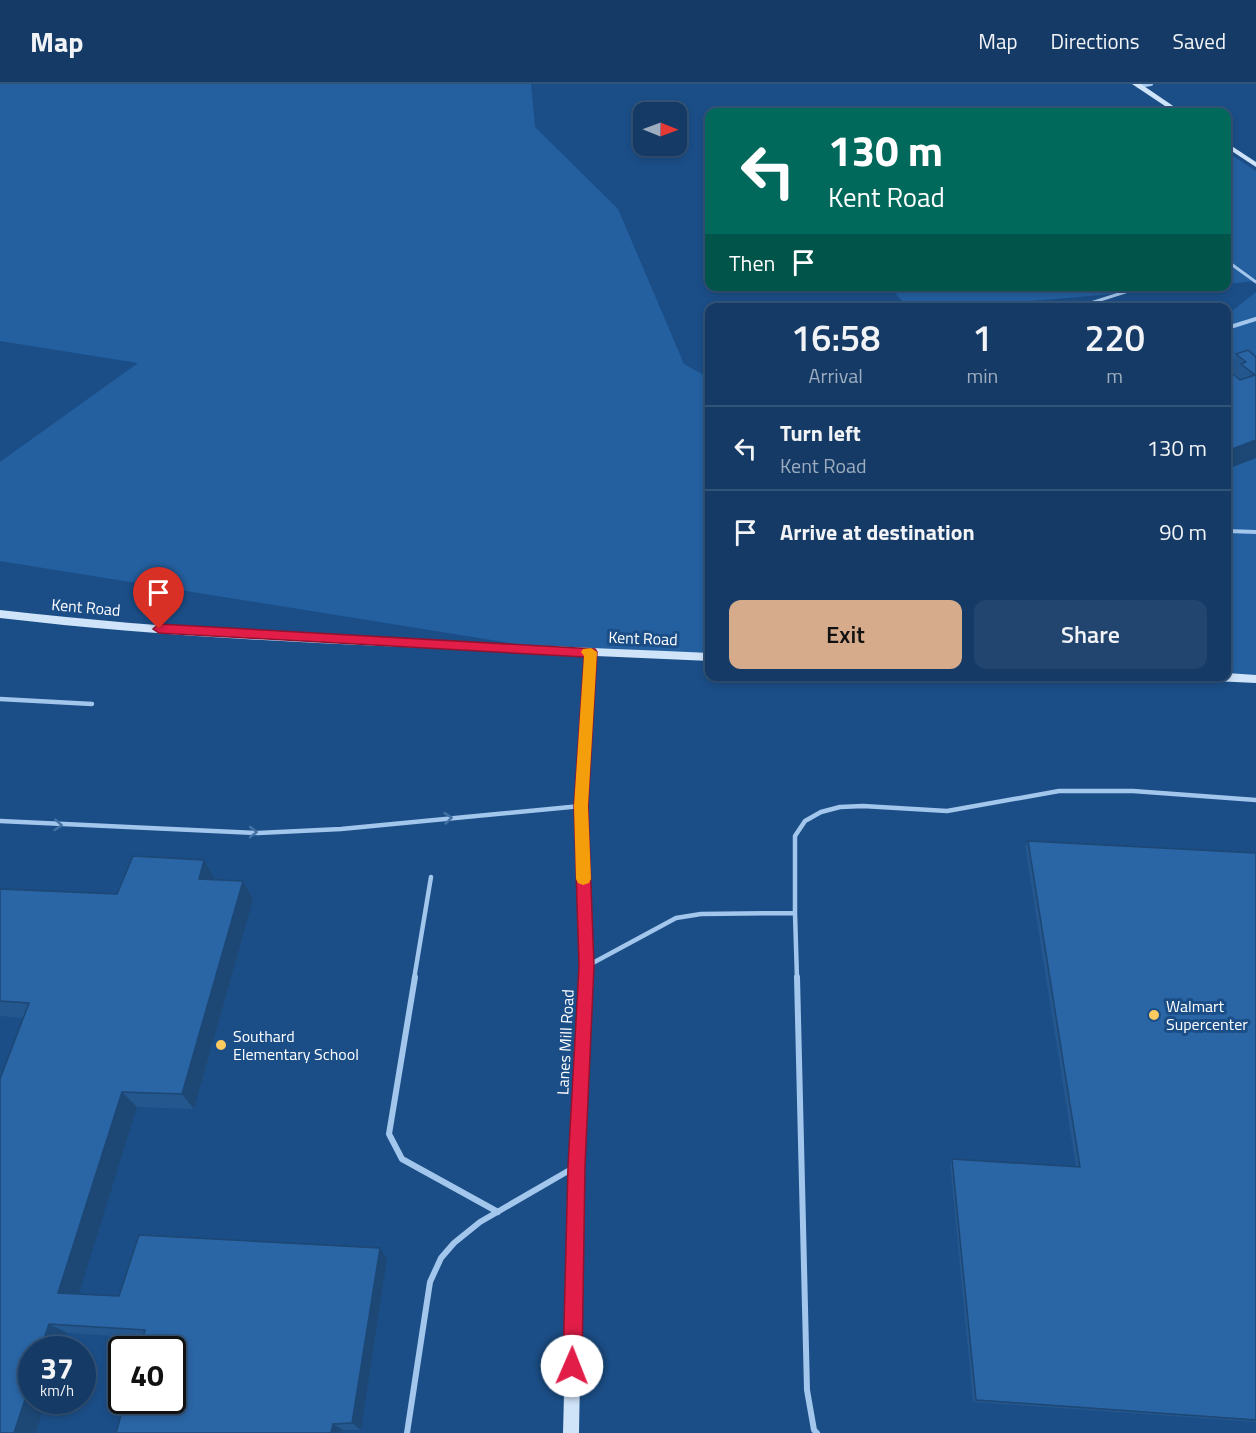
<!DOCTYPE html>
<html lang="en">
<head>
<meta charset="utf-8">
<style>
	body { margin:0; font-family:"Titillium Web",sans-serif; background:#21456e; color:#f1f3f6; height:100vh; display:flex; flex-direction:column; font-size:22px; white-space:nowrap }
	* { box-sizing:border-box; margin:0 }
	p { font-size:20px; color:#9dadbf }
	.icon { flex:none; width:33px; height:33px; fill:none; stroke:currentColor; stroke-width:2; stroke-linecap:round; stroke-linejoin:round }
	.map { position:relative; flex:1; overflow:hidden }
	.side { position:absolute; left:705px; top:219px; width:526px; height:378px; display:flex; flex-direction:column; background:#143a65; border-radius:12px; box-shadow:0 3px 9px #0003,0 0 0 2px #335479 }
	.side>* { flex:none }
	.banner { position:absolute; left:705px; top:24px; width:526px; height:183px; border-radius:12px; box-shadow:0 3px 9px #0003,0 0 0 2px #335479; background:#00695c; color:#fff; overflow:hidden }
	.needle { width:39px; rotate:91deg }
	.fabs { position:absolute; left:633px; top:18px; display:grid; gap:12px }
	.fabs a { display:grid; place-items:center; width:54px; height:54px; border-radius:12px; background:#143a65; box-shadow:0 3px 9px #0003,0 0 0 2px #335479; font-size:30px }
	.speed { position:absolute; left:18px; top:1252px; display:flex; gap:12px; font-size:30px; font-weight:700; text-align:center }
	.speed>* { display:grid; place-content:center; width:78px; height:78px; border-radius:50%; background:#143a65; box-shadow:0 3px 9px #0003,0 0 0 2px #335479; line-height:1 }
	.speed small { font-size:15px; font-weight:400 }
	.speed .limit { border:3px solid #111; border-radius:9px; background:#fff; color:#111 }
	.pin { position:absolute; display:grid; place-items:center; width:51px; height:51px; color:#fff; margin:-62px -26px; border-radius:50% 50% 50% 0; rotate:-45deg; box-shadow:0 0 6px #0007 }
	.pin .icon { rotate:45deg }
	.me { position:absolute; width:66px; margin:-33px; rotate:1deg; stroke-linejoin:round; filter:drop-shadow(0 0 4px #0008) }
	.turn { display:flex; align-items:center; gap:21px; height:126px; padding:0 24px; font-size:27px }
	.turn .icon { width:78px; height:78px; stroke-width:2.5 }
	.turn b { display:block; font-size:42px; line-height:51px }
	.then { display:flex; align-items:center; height:57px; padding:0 24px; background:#0003; gap:12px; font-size:22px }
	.eta { display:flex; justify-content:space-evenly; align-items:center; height:102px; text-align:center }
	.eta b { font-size:36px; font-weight:600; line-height:42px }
	.action { display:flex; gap:12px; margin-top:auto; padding:12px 24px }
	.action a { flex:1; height:69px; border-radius:12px; background:#d6ab8b; color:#111; font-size:24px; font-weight:600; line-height:69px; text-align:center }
	.action a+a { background:#21456e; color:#f1f3f6 }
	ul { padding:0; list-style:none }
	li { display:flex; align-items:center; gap:18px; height:84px; padding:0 24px; border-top:2px solid #335479 }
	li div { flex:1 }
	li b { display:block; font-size:22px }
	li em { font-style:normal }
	header { display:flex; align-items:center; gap:36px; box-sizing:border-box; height:84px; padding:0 30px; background:#143a65; border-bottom:2px solid #335479 }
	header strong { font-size:28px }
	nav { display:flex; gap:33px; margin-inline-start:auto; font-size:21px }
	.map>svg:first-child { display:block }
	.green { fill:#2460a0 }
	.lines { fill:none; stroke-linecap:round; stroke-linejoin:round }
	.lane-far3 { stroke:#a3c6ec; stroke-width:3 }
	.lane-far2 { stroke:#a3c6ec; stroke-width:4 }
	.lane-far1 { stroke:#a3c6ec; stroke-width:4.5 }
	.lane { stroke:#a3c6ec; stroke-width:6 }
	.street { stroke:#a3c6ec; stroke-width:4 }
	.secondary { fill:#cfe3f9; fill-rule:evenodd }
	.wall { fill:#24578e }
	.shaded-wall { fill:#1d4774 }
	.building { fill:#2a65a5; stroke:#1d4774; stroke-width:1.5 }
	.oneway { stroke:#4472a5 }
	.route { fill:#e11d48; stroke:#92132f; stroke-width:1.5 }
	.slow { fill:#f59e0b }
	.poi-dot { fill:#fdca60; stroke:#1b4e87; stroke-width:2 }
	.labels { text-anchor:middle; stroke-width:6; stroke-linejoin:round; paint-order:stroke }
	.street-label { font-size:16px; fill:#fff; stroke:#1b4e87 }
	.poi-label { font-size:16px; fill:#fff; stroke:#1b4e87; text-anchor:start }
</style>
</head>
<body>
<header>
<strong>Map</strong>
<nav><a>Map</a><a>Directions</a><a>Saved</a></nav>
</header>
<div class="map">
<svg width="1256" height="1349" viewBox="0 0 1256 1349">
	<rect width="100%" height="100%" fill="#1b4e87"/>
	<path class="green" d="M0,0H531L535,43L618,125L684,280L709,294V572L541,564L0,477V378L138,279L0,257Z
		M1227,68L1256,87V197L1227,200Z
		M889,203H1194L950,224L908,223Z
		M1256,208V598L1148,593L1227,592V231Z"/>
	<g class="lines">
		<path class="lane-far3" d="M1227,177L1256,198
			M1075,224L1144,202
			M1253,236L1256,235"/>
		<path class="lane-far2" d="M1227,244L1256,235
			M1227,447L1256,448"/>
		<path class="lane-far1" d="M0,615L92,620
			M0,737L258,749L341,745L581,722
			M795,829V752L805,737L821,728L840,723L863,722L947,727L1059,707H1133L1256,716
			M589,881L676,834L701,830L795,829L797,895
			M414,895L431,793"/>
		<path class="lane" d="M415,893L389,1050L402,1075L498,1128
			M797,893L807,1306L814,1346L817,1349
			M407,1349L430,1198L441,1174L454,1159L480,1138L575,1083"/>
		<path class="street" d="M1139,2L1151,0"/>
		<path class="secondary" d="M1132,0H1141L1182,28H1174Z
			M1227,59L1256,78V83L1227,64Z
			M0,526C234,553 474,558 710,569V577L596,572L587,722L593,882L584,1082L579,1349H563L570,1082L579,882L575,722L585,571C390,562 194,557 0,534Z
			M1227,589L1256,591V599L1193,596L1188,592H1227Z"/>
	</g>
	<path class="wall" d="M1236,270L1256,273V374L1227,385V285L1228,286Z
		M1028,757L1256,769V1338L973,1318L950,1079L952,1075L1076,1083L1025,762Z
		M204,776L214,794V796L243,797L253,816L194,1025L137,1023L78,1210L119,1212L387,1175L361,1346H343L342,1349H116L143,1254L67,1249L61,1266H32L23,934L0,932V805L117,810Z"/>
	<path class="shaded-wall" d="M1256,356V374L1227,385V367Z
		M204,776L214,794L209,813L199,795Z
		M243,797L253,816L194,1025L182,1010Z
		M122,1008L137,1023L76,1219L58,1209Z
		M380,1164L387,1175L361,1346L352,1339Z
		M49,1240L67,1249L61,1266H40Z
		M32,1294V1317H45L36,1349H14Z
		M333,1340L343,1346L342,1349H331Z"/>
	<path class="building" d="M1248,266L1256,273V356L1227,367V285L1240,296L1255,291L1241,280L1246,278L1236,270Z
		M1028,757L1256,769V1336L976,1316L952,1075L1080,1083Z
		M133,772L204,776L199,795L243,797L182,1010L122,1008L58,1209L119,1212L139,1151L380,1164L352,1339L333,1340L331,1349H116L125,1317H172V1266H139L145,1246L49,1240L40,1266H32V1294L14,1349H0V995L29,919L0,917V805L117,810Z"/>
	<defs><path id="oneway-chevron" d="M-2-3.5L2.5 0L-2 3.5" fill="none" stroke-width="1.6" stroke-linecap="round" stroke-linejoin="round" transform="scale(1.5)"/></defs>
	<g class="oneway">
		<use href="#oneway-chevron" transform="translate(448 734) rotate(-6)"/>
		<use href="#oneway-chevron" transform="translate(58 741) rotate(3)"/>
		<use href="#oneway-chevron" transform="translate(253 748) rotate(1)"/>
	</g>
	<path class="route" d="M159,540L595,565L597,568L588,722L594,882L585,1082L582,1282L579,1289L572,1292L566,1289L563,1282L568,1082L579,882L574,722L584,573L159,549L153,545Z"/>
	<path class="slow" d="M591,564L597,568L588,722L591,795L589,799L583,801L578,799L576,795L574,722L584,572L581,568L583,565Z"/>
	<g class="poi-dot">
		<circle cx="1154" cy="931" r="6"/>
		<circle cx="221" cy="961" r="6"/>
	</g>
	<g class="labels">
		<g class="street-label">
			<text transform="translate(86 523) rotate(5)" y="6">Kent Road</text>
			<text transform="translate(643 554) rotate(2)" y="6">Kent Road</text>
			<text transform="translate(565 958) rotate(-87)" y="6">Lanes Mill Road</text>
		</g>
		<g class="poi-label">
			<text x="1166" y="928">Walmart<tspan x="1166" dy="18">Supercenter</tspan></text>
			<text x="233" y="958">Southard<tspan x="233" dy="18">Elementary School</tspan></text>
		</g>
	</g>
</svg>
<div class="fabs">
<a><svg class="needle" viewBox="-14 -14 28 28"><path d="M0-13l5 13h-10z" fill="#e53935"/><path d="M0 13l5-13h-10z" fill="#9dadbf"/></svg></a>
</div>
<div class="speed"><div>37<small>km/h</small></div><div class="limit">40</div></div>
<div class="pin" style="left:159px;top:545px;background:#d93025"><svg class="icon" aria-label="arrive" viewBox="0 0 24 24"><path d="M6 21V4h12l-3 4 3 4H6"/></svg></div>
<svg class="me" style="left:572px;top:1282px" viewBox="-20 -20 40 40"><circle r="19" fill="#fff"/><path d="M0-13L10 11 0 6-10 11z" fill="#e11d48"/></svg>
<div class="banner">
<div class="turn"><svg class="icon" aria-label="left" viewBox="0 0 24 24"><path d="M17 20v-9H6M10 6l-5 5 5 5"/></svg><div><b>130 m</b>Kent Road</div></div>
<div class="then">Then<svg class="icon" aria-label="arrive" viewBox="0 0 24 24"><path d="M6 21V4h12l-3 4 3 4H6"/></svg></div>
</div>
<section class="side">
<div class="eta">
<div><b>16:58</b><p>Arrival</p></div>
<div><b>1</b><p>min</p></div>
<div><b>220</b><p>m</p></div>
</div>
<ul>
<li><svg class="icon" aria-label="left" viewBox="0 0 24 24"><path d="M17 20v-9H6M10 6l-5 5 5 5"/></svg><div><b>Turn left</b><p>Kent Road</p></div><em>130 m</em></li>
<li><svg class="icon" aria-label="arrive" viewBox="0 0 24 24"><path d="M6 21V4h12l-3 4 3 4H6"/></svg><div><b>Arrive at destination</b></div><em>90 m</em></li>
</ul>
<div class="action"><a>Exit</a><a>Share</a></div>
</section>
</div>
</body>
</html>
